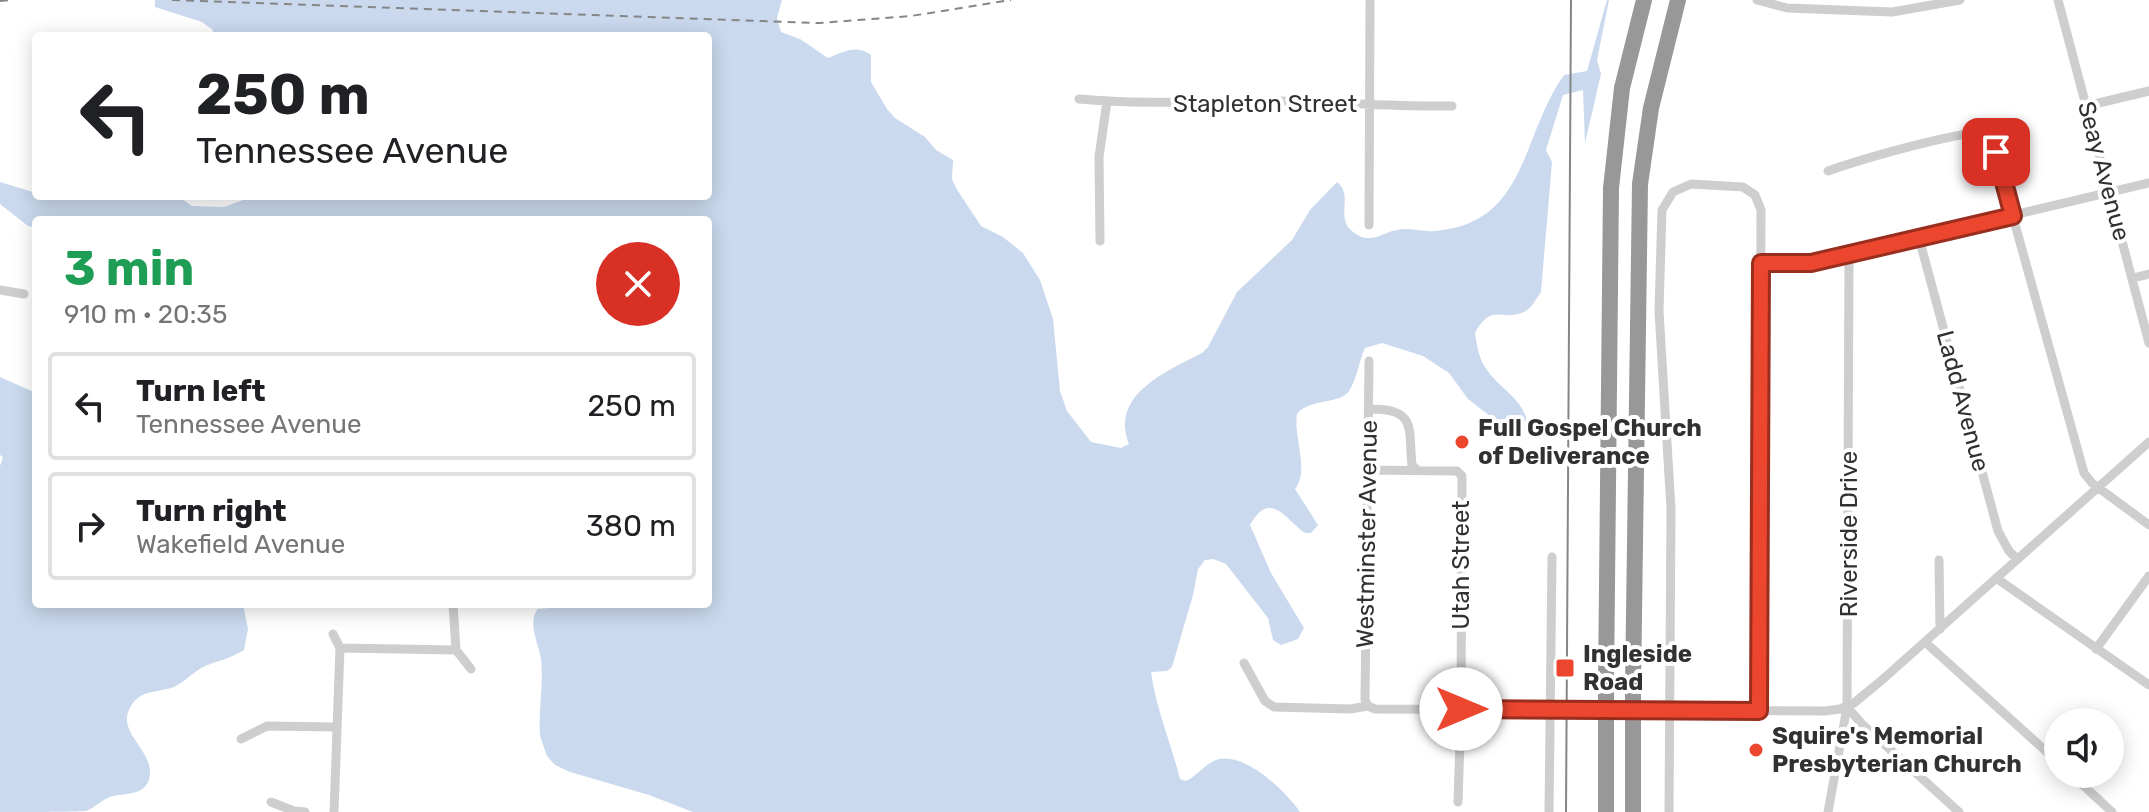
<!DOCTYPE html>
<html lang="en">
<head>
<meta charset="utf-8">
<style>
	body { margin:0; font-family:Rubik,sans-serif; background:#f2f2f2; color:#202124; height:100vh; display:flex; flex-direction:column; font-size:30px; white-space:nowrap }
	* { box-sizing:border-box; margin:0 }
	p { font-size:26px; color:#757577 }
	.icon { flex:none; width:44px; height:44px; fill:none; stroke:currentColor; stroke-width:2; stroke-linecap:round; stroke-linejoin:round }
	.map { position:relative; flex:1; overflow:hidden }
	.panel { position:absolute; left:32px; top:216px; width:680px; height:392px; display:flex; flex-direction:column; background:#fff; border-radius:8px; box-shadow:0 4px 20px #0003 }
	.panel>* { flex:none }
	.banner { position:absolute; left:32px; top:32px; width:680px; height:168px; border-radius:8px; box-shadow:0 4px 20px #0003; background:#fff; color:#202124; overflow:hidden }
	.buttons { position:absolute; left:2044px; top:708px; display:grid; gap:16px }
	.buttons a { display:grid; place-items:center; width:80px; height:80px; border-radius:50%; background:#fff; box-shadow:0 4px 20px #0003; font-size:40px }
	.pin { position:absolute; display:grid; place-items:center; width:68px; height:68px; color:#fff; margin:-34px; border-radius:16px; box-shadow:0 4px 12px #0006 }
	.me { position:absolute; width:88px; margin:-44px; rotate:90deg; stroke-linejoin:round; filter:drop-shadow(0 0 6px #0008) }
	.turn { display:flex; align-items:center; gap:28px; height:168px; padding:0 32px; font-size:36px }
	.turn .icon { width:104px; height:104px; stroke-width:2.5 }
	.turn b { display:block; font-size:56px; line-height:68px }
	.round { display:grid; place-items:center; flex:none; width:84px; height:84px; border-radius:42px; background:#f2f2f2 }
	.head { display:flex; align-items:center; justify-content:space-between; height:136px; padding:0 32px }
	h1 { font-size:48px; font-weight:700; line-height:60px; color:#1e9e55 }
	ul { padding:0; list-style:none }
	li { display:flex; align-items:center; gap:24px; height:108px; margin:0 16px 12px; padding:0 16px; border:4px solid #e0e0e0; border-radius:8px }
	li div { flex:1 }
	li b { display:block; font-size:30px }
	li em { font-style:normal }
	.map>svg:first-child { display:block }
	.water { fill:#cad9ee }
	.lines { fill:none; stroke-linecap:round; stroke-linejoin:round }
	.street { stroke:#cecece; stroke-width:9 }
	.highway { stroke:#989898; stroke-width:16 }
	.tram { stroke:#868686; stroke-width:2 }
	.rail { stroke:#868686; stroke-width:2; stroke-dasharray:8 6; stroke-linecap:butt }
	.highway-bridge { stroke:#989898; stroke-width:16 }
	.route-casing { stroke:#992e1e; stroke-width:20 }
	.route { stroke:#ec462e; stroke-width:14 }
	.poi-dot { fill:#ec462e; stroke:#fff; stroke-width:3 }
	.labels { text-anchor:middle; stroke-width:8; stroke-linejoin:round; paint-order:stroke }
	.street-label { font-size:24px; fill:#313131; stroke:#fff }
	.poi-label { font-size:24px; font-weight:bold; fill:#313131; stroke:#fff; text-anchor:start }
</style>
</head>
<body>
<div class="map">
<svg width="2149" height="812" viewBox="0 0 2149 812">
	<rect width="100%" height="100%" fill="#fff"/>
	<path class="water" d="M155,0H782L777,18L781,32L800,39L828,58C844,52 856,44 871,55V82L887,109L895,118L925,137L936,150L953,160L952,179L956,188L981,226L1003,237L1023,253L1040,280L1053,319L1060,391L1067,411L1091,442L1121,448L1129,444C1109,395 1167,371 1202,353L1208,347L1237,292L1292,240L1310,210L1337,182C1354,195 1335,217 1352,231C1371,248 1385,229 1404,229C1414,229 1424,232 1435,231C1528,224 1521,134 1564,75L1587,71L1607,0H1609L1597,60L1601,74L1585,143L1583,90L1563,95L1546,150L1552,162L1541,292C1536,299 1532,308 1524,312C1502,322 1492,302 1475,333C1477,346 1479,360 1487,370C1500,389 1522,398 1527,421L1514,424L1491,417L1468,399L1449,373L1423,356L1382,343L1365,348C1359,361 1357,379 1349,391C1339,405 1309,398 1297,414C1293,437 1310,470 1295,489L1318,525L1311,533H1305C1285,519 1270,489 1250,525L1271,573L1304,628L1298,639L1281,645L1273,640L1268,618L1226,564L1213,559L1205,560L1198,569L1193,595L1172,667L1167,671L1151,672C1156,709 1171,743 1180,779L1186,781L1190,779C1199,773 1206,764 1216,760C1244,750 1286,792 1300,812H693L649,795L570,772L555,765L547,756L540,736C538,710 544,685 541,658C538,643 527,621 538,609L564,607L567,604H708V220H36V228L28,226L0,204V182L36,193V196H59L77,200L98,196H178L192,206L224,207L254,196H708V36H212L213,30L202,22L155,7Z
		M0,377L36,393V604H243L248,629L244,650C229,659 220,660 205,666C194,671 185,682 174,687C158,693 141,689 131,706C115,731 151,748 150,773C149,795 129,793 113,796C102,799 96,807 86,811C74,812 17,812 0,812V466L3,457L0,455Z"/>
	<g class="lines">
		<path class="street" d="M1757,0L1787,8L1892,12L1960,0
			M2058,0L2149,343
			M1079,99C1146,105 1213,101 1281,101C1338,102 1395,107 1452,106
			M2086,106L2149,91
			M1828,171C1853,162 1972,126 1990,134L2084,473L2092,483L2149,525
			M1369,225L1370,0
			M1919,238L1998,531L2009,551L2017,559
			M1100,241L1099,157L1107,101
			M1761,263H1811L2149,183
			M2133,278L2149,274
			M0,290L24,294
			M1369,409C1418,408 1408,430 1412,465L1418,471
			M1368,470L1457,471L1462,476L1461,709L1458,802
			M1939,560L1940,629
			M1996,578L2149,685
			M453,604L456,650L471,669
			M333,634L340,648L334,812
			M1925,642L2058,762
			M340,648L456,650
			M2096,649L2149,576
			M1244,663L1265,701L1274,707L1350,709L1368,706L1375,709L1825,711L1840,709L1854,703L1882,680L2149,442
			M1368,706L1365,700L1369,361
			M1847,707L1862,724L1959,812
			M241,739L267,726L336,727
			M2071,774L2112,812
			M271,802L294,811L305,812
			M1549,812L1552,557
			M1669,812L1671,509L1659,311L1662,210L1673,192L1691,184L1743,187L1755,195L1761,210L1759,711
			M1828,812L1847,707L1849,255"/>
		<path class="highway" d="M1606,685L1611,188L1622,88L1644,0
			M1633,686L1640,184L1651,108L1678,0
			M1606,812V735
			M1633,812V734"/>
		<path class="tram" d="M1566,812L1571,0"/>
		<path class="rail" d="M172,0L819,23L911,16L1011,0
			M0,1L11,0"/>
		<path class="highway-bridge" d="M1633,734V686
			M1606,735V685"/>
	</g>
	<g class="lines">
		<defs>
			<path id="route" d="M1461,709L1759,711L1761,263H1811L2013,216L1996,152"/>
		</defs>
		<use href="#route" class="route-casing"/>
		<use href="#route" class="route"/>
	</g>
	<g class="poi-dot">
		<circle cx="1462" cy="442" r="8"/>
		<rect x="1555" y="658" width="20" height="20" rx="4"/>
		<circle cx="1756" cy="750" r="8"/>
	</g>
	<g class="labels">
		<g class="street-label">
			<text x="1265" y="112">Stapleton Street</text>
			<text transform="translate(2104 171) rotate(75)" y="8">Seay Avenue</text>
			<text transform="translate(1963 401) rotate(75)" y="8">Ladd Avenue</text>
			<text transform="translate(1367 534) rotate(-89)" y="8">Westminster Avenue</text>
			<text transform="translate(1849 534) rotate(-90)" y="8">Riverside Drive</text>
			<text transform="translate(1461 565) rotate(-90)" y="8">Utah Street</text>
		</g>
		<g class="poi-label">
			<text x="1478" y="436">Full Gospel Church<tspan x="1478" dy="28">of Deliverance</tspan></text>
			<text x="1583" y="662">Ingleside<tspan x="1583" dy="28">Road</tspan></text>
			<text x="1772" y="744">Squire's Memorial<tspan x="1772" dy="28">Presbyterian Church</tspan></text>
		</g>
	</g>
</svg>
<div class="buttons">
<a><svg class="icon" aria-label="sound" viewBox="0 0 24 24"><path d="M4 9h4l5-4v14l-5-4H4zM17 9q2 3 0 6"/></svg></a>
</div>
<div class="pin" style="left:1996px;top:152px;background:#d93025"><svg class="icon" aria-label="arrive" viewBox="0 0 24 24"><path d="M6 21V4h12l-3 4 3 4H6"/></svg></div>
<svg class="me" style="left:1461px;top:709px" viewBox="-20 -20 40 40"><circle r="19" fill="#fff"/><path d="M0-13L10 11 0 6-10 11z" fill="#ec462e"/></svg>
<div class="banner">
<div class="turn"><svg class="icon" aria-label="left" viewBox="0 0 24 24"><path d="M17 20v-9H6M10 6l-5 5 5 5"/></svg><div><b>250 m</b>Tennessee Avenue</div></div>
</div>
<section class="panel">
<div class="head"><div><h1>3 min</h1><p>910 m · 20:35</p></div><a class="round" style="background:#d93025;color:#fff"><svg class="icon" aria-label="close" viewBox="0 0 24 24"><path d="M6 6l12 12M18 6L6 18"/></svg></a></div>
<ul>
<li><svg class="icon" aria-label="left" viewBox="0 0 24 24"><path d="M17 20v-9H6M10 6l-5 5 5 5"/></svg><div><b>Turn left</b><p>Tennessee Avenue</p></div><em>250 m</em></li>
<li><svg class="icon" aria-label="right" viewBox="0 0 24 24"><path d="M7 20v-9h11M14 6l5 5-5 5"/></svg><div><b>Turn right</b><p>Wakefield Avenue</p></div><em>380 m</em></li>
</ul>
</section>
</div>
</body>
</html>
